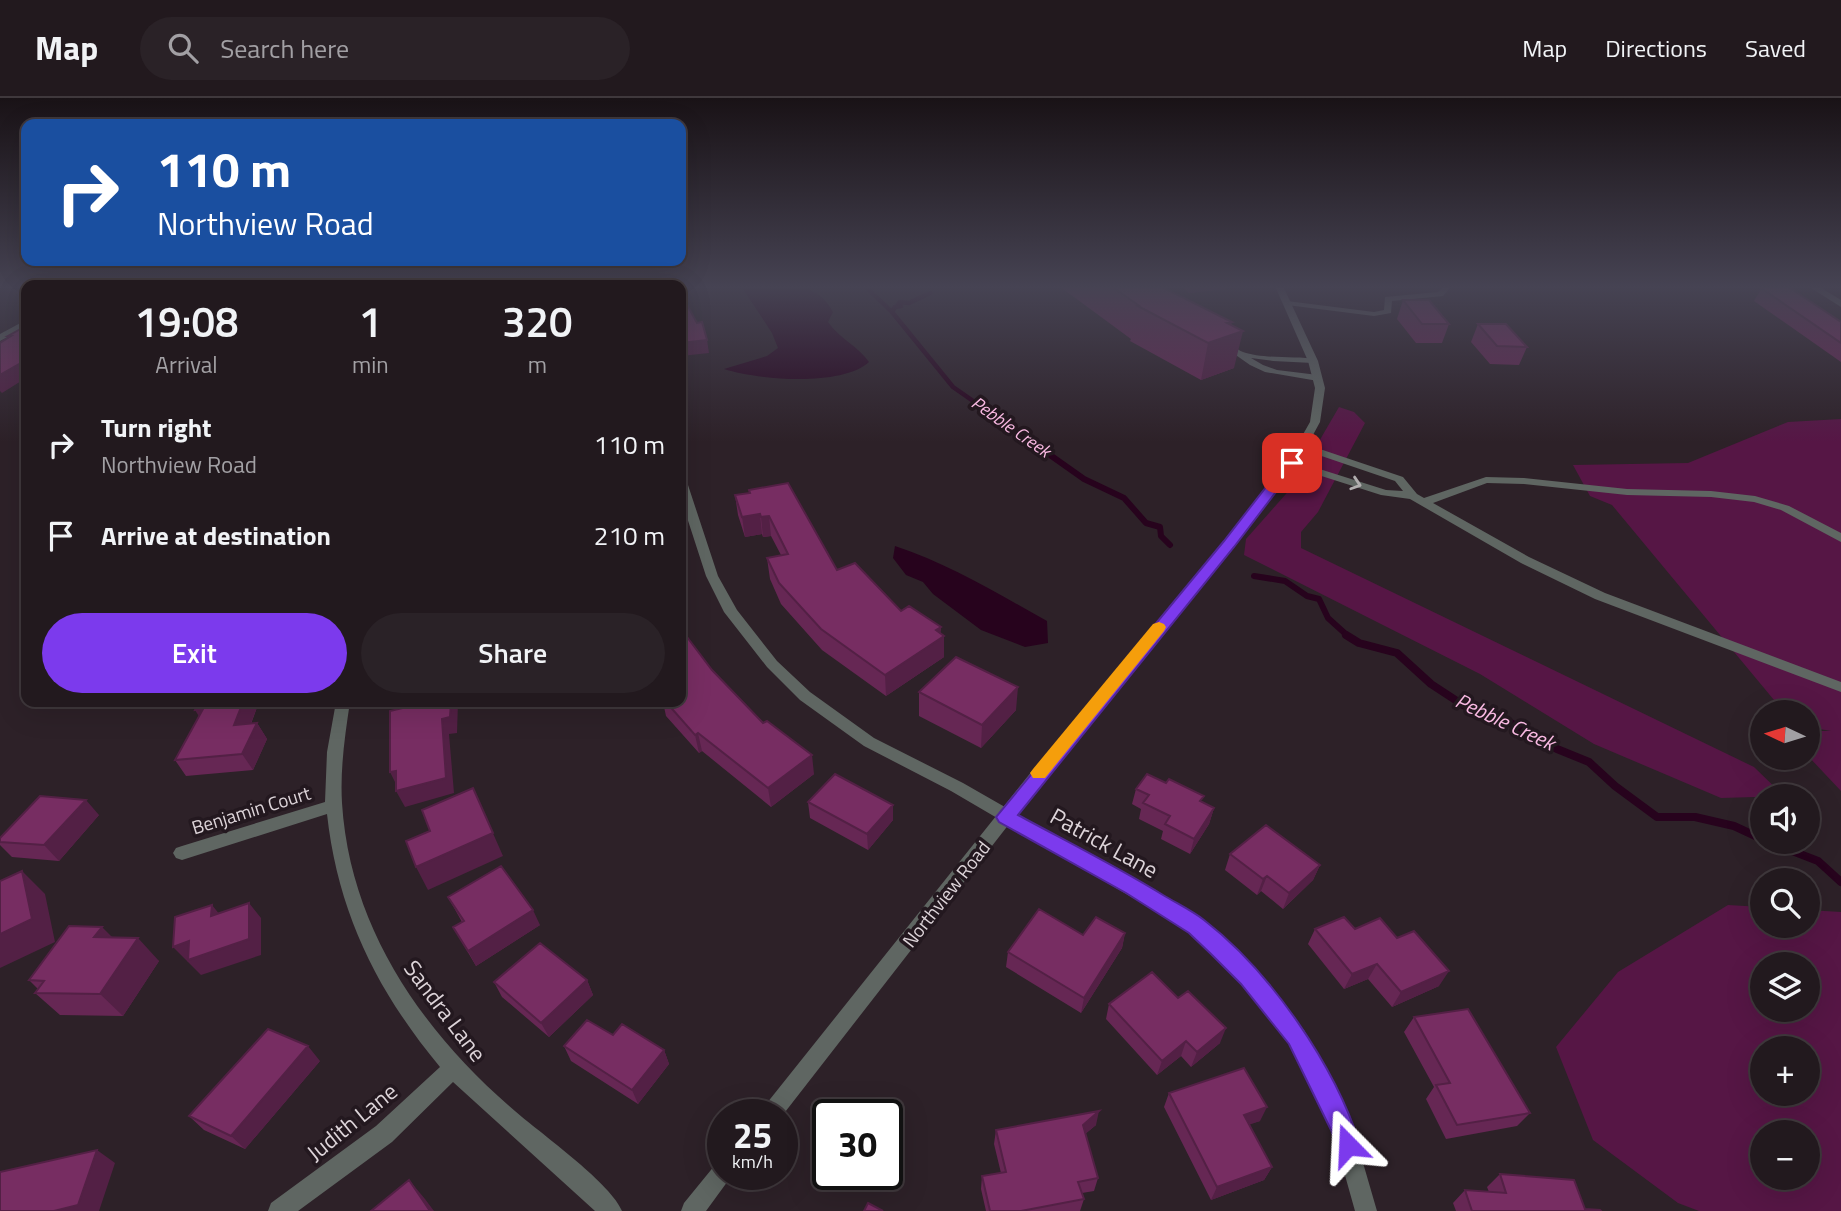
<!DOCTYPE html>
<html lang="en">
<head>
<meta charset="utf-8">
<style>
	body { margin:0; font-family:"Titillium Web",sans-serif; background:#2a2227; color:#f1f3f6; height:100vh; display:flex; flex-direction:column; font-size:26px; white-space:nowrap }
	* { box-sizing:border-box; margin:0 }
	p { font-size:23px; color:#a2a0a4 }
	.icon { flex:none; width:38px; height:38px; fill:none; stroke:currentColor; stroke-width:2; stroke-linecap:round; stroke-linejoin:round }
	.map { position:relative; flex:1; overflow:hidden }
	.panel { position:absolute; left:21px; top:182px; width:665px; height:427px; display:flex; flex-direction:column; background:#22191e; border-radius:14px; box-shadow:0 7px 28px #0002,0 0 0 2px #3f383c }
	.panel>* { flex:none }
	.hud { position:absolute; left:21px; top:21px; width:665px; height:147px; border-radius:14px; box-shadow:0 7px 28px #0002,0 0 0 2px #3f383c; background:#1a4fa0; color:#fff; overflow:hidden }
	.needle { width:46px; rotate:274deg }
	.tools { position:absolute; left:1750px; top:602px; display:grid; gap:14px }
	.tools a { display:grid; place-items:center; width:70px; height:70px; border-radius:50%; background:#22191e; box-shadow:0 7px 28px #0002,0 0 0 2px #3f383c; font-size:35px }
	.speed { position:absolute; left:707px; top:1001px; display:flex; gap:14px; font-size:35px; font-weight:700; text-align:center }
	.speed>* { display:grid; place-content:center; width:91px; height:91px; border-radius:50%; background:#22191e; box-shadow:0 7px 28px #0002,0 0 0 2px #3f383c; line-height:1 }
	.speed small { font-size:18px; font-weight:400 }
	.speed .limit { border:4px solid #111; border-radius:10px; background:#fff; color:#111 }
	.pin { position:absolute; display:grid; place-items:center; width:60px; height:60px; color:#fff; margin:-30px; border-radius:14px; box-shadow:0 4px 10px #0006 }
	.me { position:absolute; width:77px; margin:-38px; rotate:339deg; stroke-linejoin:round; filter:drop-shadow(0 0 5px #0008) }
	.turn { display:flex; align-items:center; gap:24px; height:147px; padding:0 21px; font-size:32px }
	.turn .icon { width:91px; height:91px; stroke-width:2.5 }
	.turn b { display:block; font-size:49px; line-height:60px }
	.eta { display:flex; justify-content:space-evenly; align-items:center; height:119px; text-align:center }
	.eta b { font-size:42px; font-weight:600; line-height:49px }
	.cta { display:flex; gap:14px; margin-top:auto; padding:14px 21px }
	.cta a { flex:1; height:80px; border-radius:42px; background:#7c3aed; color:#fff; font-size:28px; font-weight:600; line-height:80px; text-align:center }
	.cta a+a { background:#2a2227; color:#f1f3f6 }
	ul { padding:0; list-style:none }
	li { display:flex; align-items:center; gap:21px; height:91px; padding:0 21px }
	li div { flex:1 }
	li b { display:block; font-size:26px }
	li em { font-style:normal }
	header { display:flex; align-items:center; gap:42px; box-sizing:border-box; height:98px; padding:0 35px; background:#22191e; border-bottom:2px solid #3f383c }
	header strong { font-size:33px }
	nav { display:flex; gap:38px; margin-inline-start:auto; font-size:24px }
	.search { width:490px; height:63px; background:#2a2227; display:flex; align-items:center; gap:18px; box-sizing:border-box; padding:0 24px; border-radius:38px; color:#a2a0a4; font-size:26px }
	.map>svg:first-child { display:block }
	.green { fill:#561645; fill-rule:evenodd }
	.water { fill:#27031d }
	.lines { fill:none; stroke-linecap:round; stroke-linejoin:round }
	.stream-far2 { stroke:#27031d; stroke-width:4.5 }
	.stream-far1 { stroke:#27031d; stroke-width:6 }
	.stream { stroke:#27031d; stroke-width:8 }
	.service { fill:#5f6662; fill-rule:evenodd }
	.minor { fill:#5f6662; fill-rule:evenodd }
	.tertiary { fill:#5f6662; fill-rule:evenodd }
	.wall { fill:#662754 }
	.shaded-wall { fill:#532045 }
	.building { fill:#772d62; stroke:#532045; stroke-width:2 }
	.oneway { stroke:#b1aeaf }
	.route { fill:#7c3aed; stroke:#51269a; stroke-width:2 }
	.slow { fill:#f59e0b }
	.labels { text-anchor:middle; stroke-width:7; stroke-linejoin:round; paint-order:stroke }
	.far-water-label { font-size:18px; font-style:italic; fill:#f9b9e2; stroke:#23181f }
	.street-label { font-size:19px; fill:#ddd4d9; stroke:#23181f }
	.water-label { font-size:21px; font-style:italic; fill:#f9b9e2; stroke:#23181f }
	.near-street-label { font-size:23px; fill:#ddd4d9; stroke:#23181f }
</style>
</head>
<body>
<header>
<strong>Map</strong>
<div class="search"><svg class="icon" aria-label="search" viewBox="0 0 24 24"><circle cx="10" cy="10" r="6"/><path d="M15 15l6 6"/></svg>Search here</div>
<nav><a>Map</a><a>Directions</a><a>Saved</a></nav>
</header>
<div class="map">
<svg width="1841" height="1113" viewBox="0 0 1841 1113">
	<rect width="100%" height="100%" fill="#2d2128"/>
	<path class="green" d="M1339,309L1354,314L1365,325L1318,414L1301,434V450L1754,669L1784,698L1721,700L1594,646L1480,576L1244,457L1246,441L1293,388Z
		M1841,321V693L1808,658V633H1831L1808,629V614H1784L1612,407L1590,398L1573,367L1688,365L1788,324Z
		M1728,807L1762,809V828H1808V812L1841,814V1113H1699L1678,1105L1593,1042L1556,949L1618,874ZM1808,866V912H1762V866ZM1762,950H1808V996H1762ZM1762,1034H1808V1080H1762Z"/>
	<path class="water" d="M741,188C775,188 815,179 833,214L828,224C840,241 858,248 869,264C842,289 758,282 724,271L767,258L778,250L772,235Z
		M895,448C949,466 997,495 1047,523L1048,545L1025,549L981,532L933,496L923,484L906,477L893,460Z"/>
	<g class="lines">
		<path class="stream-far2" d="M865,188L892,214L953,289L1029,342
			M892,214L895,209L901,208L898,206L900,204L909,205L930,195"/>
		<path class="stream-far1" d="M1026,340L1084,381L1124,400L1146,425L1160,429L1161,438L1170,447
			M1254,478L1285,483L1307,498L1319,501L1328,520L1349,539"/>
		<path class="stream" d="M1346,537L1359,545L1397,555L1431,586L1463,607L1489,613L1557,651L1589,664L1615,688L1657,719H1695L1734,728L1762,741
			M1769,744L1818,763L1841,784"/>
		<path class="service" d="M1444,188H1452L1443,198L1392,203L1391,215L1374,218L1287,207L1283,205L1287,203L1374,214L1384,212L1385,199L1438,194Z
			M1223,244C1232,244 1235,251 1243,254C1262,261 1295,258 1316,261L1317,263L1313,265L1273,263L1251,260L1263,267L1277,272L1318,277L1322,280L1318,283L1265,274L1250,267L1223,248Z"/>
		<path class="minor" d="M1808,188H1818L1841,202V209Z
			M26,222V229L0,243V236Z
			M1302,345L1403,379L1417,396L1424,400L1486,379L1524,380L1627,391L1711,393L1755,398L1789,408L1841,435V444L1781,412L1754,404L1711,399L1627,397L1524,386L1487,385L1433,405L1529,459L1605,495L1841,584V594L1595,501L1521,465L1410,401L1381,397L1287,367L1285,365L1291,362L1386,392L1403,393L1395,383L1298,350V346Z
			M681,381L687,384L718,478L737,512L777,563L810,594L874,640L963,685L1203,822L1256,874L1304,932L1350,1020L1377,1113H1355L1332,1031L1290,946L1242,886L1191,834L951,693L864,648L800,602L767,569L724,514L706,478L681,401Z
			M336,604H350C345,637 340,671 342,705C350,833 426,939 522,1019C546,1039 612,1087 622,1113H595L453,984L392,1044L298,1113H268L271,1105L376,1028L440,969C377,893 338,815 327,716L182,762L176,760L173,755L176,750L182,748L325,704L327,654Z"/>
		<path class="tertiary" d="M1275,188H1283L1318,263L1325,290L1320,324L1307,348L1233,449L1044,681L782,1018L760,1017L763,1010L1032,673L1225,443L1297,347L1310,324L1315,290L1308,263Z
			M723,1064V1076H733L706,1113H681L684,1105L715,1067Z"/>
	</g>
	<path class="wall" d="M1059,188H1160L1231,227L1234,270L1201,282L1130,243L1131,241Z
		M1176,188H1226L1225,191L1189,195L1183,189H1178Z
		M1763,188L1841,224V264L1754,203Z
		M1403,202L1449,226L1442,245H1416L1397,221Z
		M1478,226L1527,249L1519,267L1490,266L1471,244Z
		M749,392L837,472L901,513L941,529L940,536L944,538V559L886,598L822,552L781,506L770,481L767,460L781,457L771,438L763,439L762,436L745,439L738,417L735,397L749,395Z
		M712,572L814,676L771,709L702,653L699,655L666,618L663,604H681Z
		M919,594L1016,612L981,650L919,618Z
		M259,604L251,626L257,625L267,641L253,672L186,678L175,662L199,619Z
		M1136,691L1202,704L1214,710L1209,726L1190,756L1161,741L1163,733L1139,721L1141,711L1132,706Z
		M808,704L893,722L868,752L810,720Z
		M99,717L59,763L12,759L0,747V740Z
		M1230,756L1320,767L1313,782L1283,811L1261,793L1257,797L1225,772Z
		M448,799L540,827L476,868L453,829L462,824Z
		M1315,831H1355L1439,888L1392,909L1368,881L1344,891L1308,846Z
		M1125,835L1122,850L1081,915L1006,869L1008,854L1083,837Z
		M112,840L159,863L123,918L60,917L35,895L38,891L29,882Z
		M587,882L593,897L549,939L502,899L494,884Z
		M1109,906L1220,945L1191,969L1181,958L1157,977L1106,921Z
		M1414,919L1530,1015L1517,1028L1446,1041L1426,1001L1434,989L1404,934Z
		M613,937L664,952L669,966L638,1006L571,963L564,948Z
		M320,963L245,1051L204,1032L189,1018Z
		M1169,995L1260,1023L1249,1026L1272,1069L1264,1082L1211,1102L1164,1009Z
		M1096,1027L1085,1036L1098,1080L1094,1093L1082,1095L1084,1101L1080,1113H986L981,1091L982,1078L1001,1075L994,1046L996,1032Z
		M1500,1076L1585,1111L1601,1113H1456L1453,1105L1465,1092L1489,1094L1487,1089Z"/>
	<path class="shaded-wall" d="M681,188H682L684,198H681Z
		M1190,188H1226L1225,191L1189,195Z
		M1232,224L1229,238L1243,233L1234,270L1201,282L1208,245L1227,225Z
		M707,242L709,255L681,258V245Z
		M26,262V280L2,295L0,293V277Z
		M760,416L762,436L745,439L742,419Z
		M769,418L771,438L763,439L761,419Z
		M941,529L940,540L944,538V559L886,598L885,577Z
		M1018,589L1016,612L981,650L982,627Z
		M243,604H259L244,643L234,627Z
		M451,604H458L457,635L449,636L454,695L405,709L396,693L442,621Z
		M203,611L205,628L195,612Z
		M257,625L267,641L253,672L242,656Z
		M698,635L702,653L699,655L695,637Z
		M812,657L814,676L771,709L768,690Z
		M396,673L398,690L390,674Z
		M473,690L503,758L428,792L416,769Z
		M86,702L99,717L59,763L44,747Z
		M893,707V722L868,752L867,736Z
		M1214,710L1209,726L1190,756L1194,741Z
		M1320,767L1313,782L1283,811L1289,795Z
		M22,773L45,796L55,844L0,870V836Z
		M1267,778L1261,793L1257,797L1263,781Z
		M249,805L261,820V857L201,877L173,849Z
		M212,807L224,822L211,818Z
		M533,812L540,827L476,868L468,853Z
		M102,829L124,851L94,839Z
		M1125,835L1122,850L1081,915L1084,900Z
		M138,840L159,863L123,918L100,896Z
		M1377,866L1368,881L1344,891L1352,876Z
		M1449,873L1439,888L1392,909L1401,894Z
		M587,882L593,897L549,939L541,925Z
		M1226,930L1220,945L1191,969L1197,954Z
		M1186,943L1181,958L1157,977L1162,963Z
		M308,948L320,963L245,1051L231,1038Z
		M664,952L669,966L638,1006L632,992Z
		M1267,1009L1260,1023L1237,1031L1244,1017Z
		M1099,1013L1096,1027L1079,1041L1083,1027Z
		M97,1052L115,1065L99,1113H54Z
		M1272,1069L1264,1082L1211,1102L1217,1089Z
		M409,1082L425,1101L434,1113H430Z"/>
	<path class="building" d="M1111,188H1160L1232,224L1227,225L1243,233L1208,245L1136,207H1138Z
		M1763,188H1787L1841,224V245L1761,190Z
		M681,196L697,225L702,224L707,242L681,245Z
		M1403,202H1429L1449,226H1422Z
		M1478,226H1506L1527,249L1497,248Z
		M26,228V262L0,277V245L11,238H8Z
		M788,385L837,472L855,465L901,513L909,508L941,529L936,532L944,538L885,577L821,531L779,485L767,460L788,456L769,418L761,419L760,416L742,419L735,397L750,395L749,392Z
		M681,531L712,572L763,625L767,623L812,657L768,690L698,635L695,637L666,604H681Z
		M956,559L1018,589L982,627L919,594Z
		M199,604H243L234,627L257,625L242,656L175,662L203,611L195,612Z
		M404,604H451L450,619L442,621L446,680L396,693V673L390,674V613L403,610Z
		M835,676L893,707L867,736L808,704Z
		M1147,676L1166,685L1169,681L1204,698L1200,703L1214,710L1194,741L1165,726L1170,718L1143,705L1149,697L1136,691Z
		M473,690L493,735L416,769L406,743L430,733L422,712Z
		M40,698L86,702L44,747L0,744V740Z
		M1266,727L1320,767L1289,795L1267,778L1263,781L1230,756Z
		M501,768L533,812L468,853L453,829L464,823L448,799Z
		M22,773L32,821L0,836V783Z
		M249,805V841L188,862L189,843L173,849L175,819L212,807L211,818Z
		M1039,811L1083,837L1096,819L1125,835L1084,900L1008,854Z
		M1344,819L1355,831L1380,820L1397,840L1414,833L1449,873L1401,894L1377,866L1352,876L1315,831Z
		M69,828L102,829L94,839L138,840L100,896L35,895L44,883L29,882Z
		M540,845L587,882L541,925L494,884Z
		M1152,874L1178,900L1188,893L1226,930L1197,954L1186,943L1162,963L1109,906Z
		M1468,911L1530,1015L1457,1027L1436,987L1450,985L1414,919Z
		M587,922L613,937L622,926L664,952L632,992L564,948Z
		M268,931L308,948L231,1038L189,1018Z
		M1244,970L1267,1009L1244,1017L1272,1069L1217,1089L1169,995Z
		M1099,1013L1083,1027L1098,1080L1078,1084L1084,1101L1021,1113H990L982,1078L1006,1074L996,1032Z
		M97,1052L78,1107L54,1113H0V1074Z
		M1500,1076L1574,1082L1585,1111L1600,1112L1601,1113H1472L1465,1092L1506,1095Z
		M409,1082L430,1113H371Z
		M868,1105L883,1113H864Z"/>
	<defs><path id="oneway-chevron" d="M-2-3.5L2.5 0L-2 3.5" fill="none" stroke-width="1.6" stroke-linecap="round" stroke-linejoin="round" transform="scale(1.75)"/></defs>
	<use class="oneway" href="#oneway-chevron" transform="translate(1356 386) rotate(18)"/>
	<linearGradient id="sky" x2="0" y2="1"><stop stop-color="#191216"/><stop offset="0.55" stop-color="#464353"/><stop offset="1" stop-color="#464353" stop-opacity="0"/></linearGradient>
	<rect width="1841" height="344" fill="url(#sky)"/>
	<path class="route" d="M1292,361L1298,365L1234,449L1018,717C1066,743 1116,768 1163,797C1176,805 1191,812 1204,822C1270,873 1335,967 1360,1047L1357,1056L1348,1059L1340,1056L1331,1032L1289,946L1241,886L1211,856L1189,835L1126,795L999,724L996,719L1224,443L1287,362Z"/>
	<path class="slow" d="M1159,524L1164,526L1166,529L1164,533L1045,680H1033L1030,675L1033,671L1153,526Z"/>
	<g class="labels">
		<g class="far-water-label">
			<text transform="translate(1011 329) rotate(35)" y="6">Pebble Creek</text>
		</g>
		<g class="street-label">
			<text transform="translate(251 712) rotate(-17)" y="7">Benjamin Court</text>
			<text transform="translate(946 796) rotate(-52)" y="7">Northview Road</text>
		</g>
		<g class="water-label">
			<text transform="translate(1505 624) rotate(25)" y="7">Pebble Creek</text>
		</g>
		<g class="near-street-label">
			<text transform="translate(1104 745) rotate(29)" y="8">Patrick Lane</text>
			<text transform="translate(445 913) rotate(53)" y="8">Sandra Lane</text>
			<text transform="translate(352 1024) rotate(-39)" y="8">Judith Lane</text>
		</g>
	</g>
</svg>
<div class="tools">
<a><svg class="needle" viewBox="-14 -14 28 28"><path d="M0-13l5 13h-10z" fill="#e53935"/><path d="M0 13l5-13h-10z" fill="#a2a0a4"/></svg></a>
<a><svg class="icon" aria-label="sound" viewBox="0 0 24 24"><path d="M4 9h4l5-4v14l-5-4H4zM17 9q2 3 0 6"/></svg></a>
<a><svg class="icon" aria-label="search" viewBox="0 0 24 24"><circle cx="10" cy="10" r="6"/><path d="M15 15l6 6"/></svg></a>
<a><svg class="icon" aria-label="layers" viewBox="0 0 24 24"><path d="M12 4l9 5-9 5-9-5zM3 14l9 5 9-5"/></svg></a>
<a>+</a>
<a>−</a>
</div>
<div class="speed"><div>25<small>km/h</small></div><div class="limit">30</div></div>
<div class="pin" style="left:1292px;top:365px;background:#d93025"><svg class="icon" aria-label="arrive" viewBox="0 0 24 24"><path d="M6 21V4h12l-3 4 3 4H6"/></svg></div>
<svg class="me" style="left:1348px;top:1047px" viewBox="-20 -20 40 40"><path d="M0-17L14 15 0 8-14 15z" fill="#7c3aed" stroke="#fff" stroke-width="4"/></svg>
<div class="hud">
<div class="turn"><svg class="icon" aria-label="right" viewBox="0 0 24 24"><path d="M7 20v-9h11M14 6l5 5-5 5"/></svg><div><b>110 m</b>Northview Road</div></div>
</div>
<section class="panel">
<div class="eta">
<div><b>19:08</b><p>Arrival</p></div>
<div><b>1</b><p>min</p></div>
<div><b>320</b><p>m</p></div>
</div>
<ul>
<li><svg class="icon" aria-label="right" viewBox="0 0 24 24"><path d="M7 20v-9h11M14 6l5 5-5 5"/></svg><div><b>Turn right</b><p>Northview Road</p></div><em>110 m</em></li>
<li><svg class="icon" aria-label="arrive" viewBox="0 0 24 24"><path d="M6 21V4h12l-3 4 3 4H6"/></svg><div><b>Arrive at destination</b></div><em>210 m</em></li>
</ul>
<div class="cta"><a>Exit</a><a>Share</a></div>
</section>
</div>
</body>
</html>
